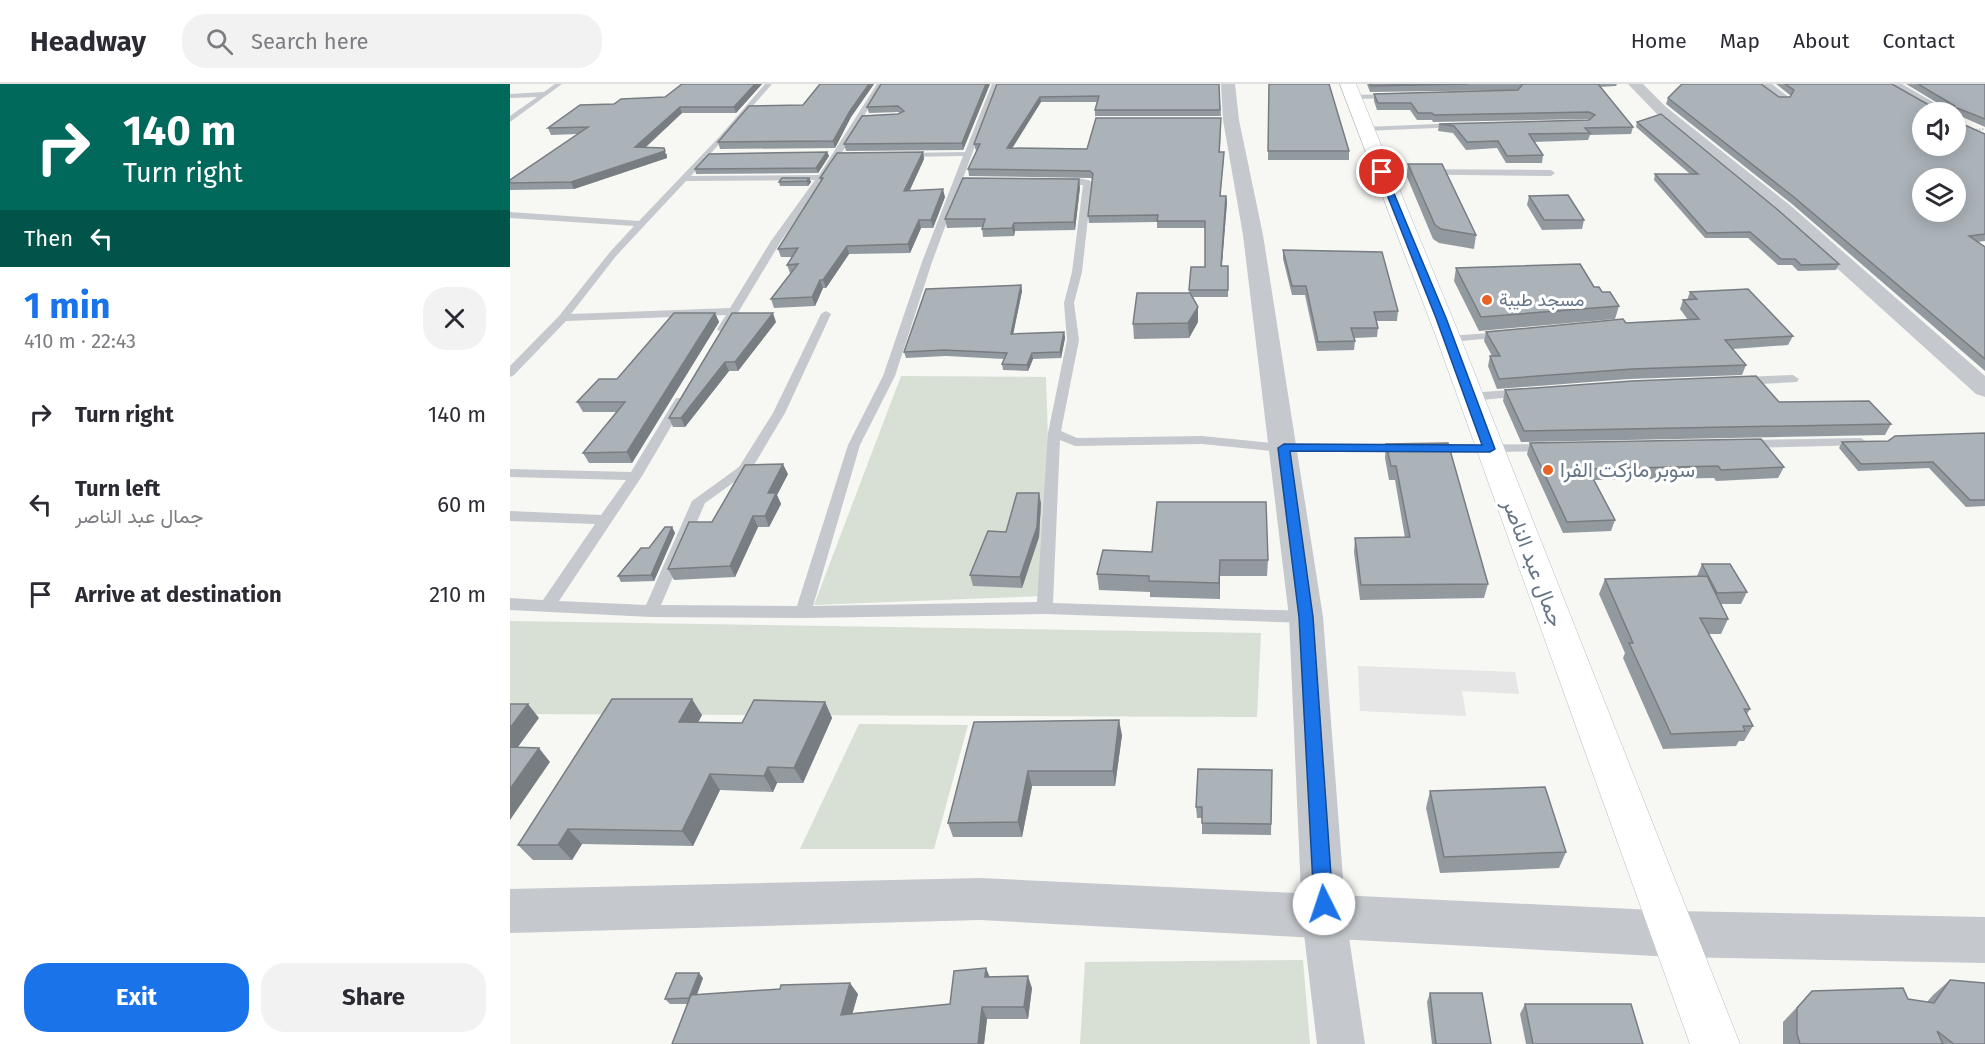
<!DOCTYPE html>
<html lang="en">
<head>
<meta charset="utf-8">
<style>
	body { margin:0; font-family:"Fira Sans",Vazirmatn,sans-serif; background:#f2f2f3; color:#2b2b33; height:100vh; display:flex; flex-direction:column; font-size:22px; white-space:nowrap }
	* { box-sizing:border-box; margin:0 }
	p { font-size:20px; color:#7c7c81 }
	.icon { flex:none; width:33px; height:33px; fill:none; stroke:currentColor; stroke-width:2; stroke-linecap:round; stroke-linejoin:round }
	.map { position:relative; flex:1; overflow:hidden }
	.sheet { display:flex; flex-direction:column; background:#fff; width:510px }
	.sheet>* { flex:none }
	.guide { background:#00695c; color:#fff; overflow:hidden }
	.tools { position:absolute; left:1402px; top:18px; display:grid; gap:12px }
	.tools a { display:grid; place-items:center; width:54px; height:54px; border-radius:50%; background:#fff; box-shadow:0 3px 15px #0003; font-size:30px }
	.pin { position:absolute; display:grid; place-items:center; width:51px; height:51px; color:#fff; margin:-26px; border:3px solid #fff; border-radius:50%; box-shadow:0 2px 6px #0007 }
	.me { position:absolute; width:66px; margin:-33px; rotate:356deg; stroke-linejoin:round; filter:drop-shadow(0 0 4px #0008) }
	.turn { display:flex; align-items:center; gap:21px; height:126px; padding:0 24px; font-size:27px }
	.turn .icon { width:78px; height:78px; stroke-width:2.5 }
	.turn b { display:block; font-size:42px; line-height:51px }
	.then { display:flex; align-items:center; height:57px; padding:0 24px; background:#0003; gap:12px; font-size:22px }
	.round { display:grid; place-items:center; flex:none; width:63px; height:63px; border-radius:24px; background:#f2f2f3 }
	.summary { display:flex; align-items:center; justify-content:space-between; height:102px; padding:0 24px }
	h1 { font-size:36px; font-weight:700; line-height:45px; color:#1a73e8 }
	.action { display:flex; gap:12px; margin-top:auto; padding:12px 24px }
	.action a { flex:1; height:69px; border-radius:24px; background:#1a73e8; color:#fff; font-size:24px; font-weight:700; line-height:69px; text-align:center }
	.action a+a { background:#f2f2f3; color:#2b2b33 }
	ul { padding:0; list-style:none }
	li { display:flex; align-items:center; gap:18px; height:90px; padding:0 24px }
	li div { flex:1 }
	li b { display:block; font-size:22px }
	li em { font-style:normal }
	header { display:flex; align-items:center; gap:36px; box-sizing:border-box; height:84px; padding:0 30px; background:#fff; border-bottom:2px solid #e1e1e2 }
	header strong { font-size:28px }
	nav { display:flex; gap:33px; margin-inline-start:auto; font-size:21px }
	.search { width:420px; height:54px; background:#f2f2f3; display:flex; align-items:center; gap:15px; box-sizing:border-box; padding:0 21px; border-radius:24px; color:#7c7c81; font-size:22px }
	main { display:flex; flex:1; min-height:0 }
	.map>svg:first-child { display:block }
	.built { fill:#e5e6e5 }
	.green { fill:#d8dfd5 }
	.lines { fill:none; stroke-linecap:round; stroke-linejoin:round }
	.secondary-casing { stroke:#b7bcc1; stroke-width:1 }
	.path { stroke:#bec1c3; stroke-width:2; stroke-dasharray:1.5 1.5; stroke-linecap:butt }
	.service { fill:#c5c8cc; fill-rule:evenodd }
	.minor { fill:#c5c8cc; fill-rule:evenodd }
	.tertiary { fill:#c5c8cc; fill-rule:evenodd }
	.secondary { fill:#fff; fill-rule:evenodd }
	.wall { fill:#939a9f }
	.shaded-wall { fill:#787d82 }
	.building { fill:#abb3b9; stroke:#787d82; stroke-width:1.5; fill-rule:evenodd }
	.route { fill:#1a73e8; stroke:#114b97; stroke-width:1.5 }
	.poi-dot { fill:#e76224; stroke:#fff; stroke-width:2 }
	.labels { text-anchor:middle; stroke-width:6; stroke-linejoin:round; paint-order:stroke }
	.far-poi-label { font-size:18px; fill:#657586; stroke:#fff; text-anchor:start }
	.poi-label { font-size:21px; fill:#657586; stroke:#fff; text-anchor:start }
	.street-label { font-size:21px; fill:#657586; stroke:#fff }
</style>
</head>
<body>
<header>
<strong>Headway</strong>
<div class="search"><svg class="icon" aria-label="search" viewBox="0 0 24 24"><circle cx="10" cy="10" r="6"/><path d="M15 15l6 6"/></svg>Search here</div>
<nav><a>Home</a><a>Map</a><a>About</a><a>Contact</a></nav>
</header>
<main>
<section class="sheet">
<div class="guide">
<div class="turn"><svg class="icon" aria-label="right" viewBox="0 0 24 24"><path d="M7 20v-9h11M14 6l5 5-5 5"/></svg><div><b>140 m</b>Turn right</div></div>
<div class="then">Then<svg class="icon" aria-label="left" viewBox="0 0 24 24"><path d="M17 20v-9H6M10 6l-5 5 5 5"/></svg></div>
</div>
<div class="summary"><div><h1>1 min</h1><p>410 m · 22:43</p></div><a class="round"><svg class="icon" aria-label="close" viewBox="0 0 24 24"><path d="M6 6l12 12M18 6L6 18"/></svg></a></div>
<ul>
<li><svg class="icon" aria-label="right" viewBox="0 0 24 24"><path d="M7 20v-9h11M14 6l5 5-5 5"/></svg><div><b>Turn right</b></div><em>140 m</em></li>
<li><svg class="icon" aria-label="left" viewBox="0 0 24 24"><path d="M17 20v-9H6M10 6l-5 5 5 5"/></svg><div><b>Turn left</b><p>جمال عبد الناصر</p></div><em>60 m</em></li>
<li><svg class="icon" aria-label="arrive" viewBox="0 0 24 24"><path d="M6 21V4h12l-3 4 3 4H6"/></svg><div><b>Arrive at destination</b></div><em>210 m</em></li>
</ul>
<div class="action"><a>Exit</a><a>Share</a></div>
</section>
<div class="map">
<svg width="1475" height="960" viewBox="0 0 1475 960">
	<rect width="100%" height="100%" fill="#f7f7f4"/>
	<path class="built" d="M848,582L1005,588L1009,610L952,607L956,632L850,627Z"/>
	<path class="green" d="M391,292L536,293L539,388L531,512L304,521Z
		M0,537L751,549L747,633L0,630Z
		M349,640L458,641L424,765H290Z
		M793,876L800,960H570L575,878Z"/>
	<g class="lines">
		<defs>
			<path id="secondary" d="M830,0H846L951,255L1230,960H1180L927,255Z"/>
		</defs>
		<use href="#secondary" class="secondary-casing"/>
		<path class="path" d="M1463,46L1475,45"/>
		<path class="service" d="M45,0H52L0,38V32L27,13L0,14V10L34,8Z
			M255,0H262L181,92L309,91L367,0H373L330,72L271,157L217,247H209L207,245L216,231L56,237L4,291L0,293V282L49,232L100,168L124,142L0,134V128L129,137L210,52ZM305,96L261,157L220,224L61,230L106,172L176,97Z
			M482,0H488L422,178L385,292L350,361L303,522L527,518L538,349L557,256L554,219L562,188L573,101H551L547,98C555,93 574,93 582,98L572,188L564,219L569,256L551,347L567,354L692,352L773,360H895L902,364L895,368H773L692,360L565,362L550,356L543,519L796,527L802,529L804,533L802,537L796,539L535,530L293,534L141,533L0,526V514L33,516L85,440L0,437V427L91,431L116,396L0,393V385L121,388L166,314H174L176,317L132,392L49,517L136,521L182,417L229,383L263,329L311,230L316,227L321,230L275,329L241,386L195,419L151,521L287,522L338,361L373,292L412,178L453,72L395,73L391,71L395,69L455,68Z
			M885,10L888,14L843,15L839,13L843,11Z
			M951,39V43H948L855,47L851,45L855,43Z
			M872,85L1041,86L1045,89L1041,92L869,90L868,88Z
			M993,248L999,251L997,253L939,258L933,255L939,252Z
			M1283,291L1289,295L1287,298L1232,301L1226,297L1232,293Z
			M1013,305L1019,309L1017,312L959,317L953,313L959,309Z
			M1351,354L1357,358L1356,361L1237,364L1231,360L1237,356Z
			M1039,360L1044,361L1046,364L1044,367L919,369L912,365L919,361Z"/>
		<path class="minor" d="M711,0H725L729,36L753,151L813,533L836,833L855,960H807L792,833L779,533L733,151L713,36Z
			M1118,0H1133L1156,23L1281,122L1475,292V313L1466,310L1267,130L1146,29Z
			M1245,0H1262L1280,14L1278,17H1268Z
			M1374,0H1392L1440,28H1422Z"/>
		<path class="tertiary" d="M470,794L1164,827L1475,833V879L1164,873L470,836L0,849V805Z"/>
		<use href="#secondary" class="secondary"/>
	</g>
	<path class="wall" d="M252,0L226,29H172L135,64L157,70V74L64,105L0,106V96L68,50L41,51L38,44L104,20Z
		M310,0H364L341,33L325,64L210,65L208,58L293,21Z
		M480,0L453,66L336,67L334,60L390,29L389,28L359,29L357,23Z
		M487,0H709L711,32H585V26L587,18H531L502,64L577,65L711,40L710,68L714,75L710,112H716L717,118L712,182H718V213H683L688,223V238L679,254L624,255L623,240L679,209L681,183H695V144H647V138L579,139L578,132L582,95L581,94L459,92L458,85L467,67H466L464,60Z
		M759,0L839,67V76H758Z
		M857,0H1107L1106,2L1090,3L1123,43L1121,50L1080,51L1078,56L1024,58L1033,71L1032,79H996L987,64L956,66L943,49L928,47L929,40L1079,36L1077,35L923,38L922,36H907L900,26H867L864,17V10L1009,6L860,8Z
		M1266,0H1382L1424,24H1436L1396,0H1475V43L1448,31V38L1475,50V157L1467,158L1475,163V287L1282,120L1156,20L1158,14L1280,13L1281,12Z
		M1127,38L1329,180L1326,186L1288,187L1282,181H1268L1238,154H1195L1144,96L1145,90H1180L1126,43Z
		M317,68L319,72L308,89L186,90L185,85Z
		M413,68L414,75L400,106L435,113L423,144H411L400,169L339,170L316,204H313L305,222L264,224L261,215L282,189H280L277,181L282,173H271L268,165L311,97L310,94Z
		M898,80L966,151L964,165L929,159L923,155L897,93Z
		M299,94L301,98L298,102H270L269,98Z
		M570,103L565,146L505,147L504,152L473,153L472,143L437,144L435,135Z
		M1019,112L1074,136L1072,145L1032,146L1017,121Z
		M773,166L888,227L887,237H867L868,244L867,253L844,254L845,257L844,266L807,267L795,211H782L773,175Z
		M946,184L1084,203L1092,208L1109,222L1105,235L969,247L944,197Z
		M511,201L512,207L503,250L554,248L555,254L551,274L523,275L518,287L493,286L492,280L494,275L436,272L396,274L394,268Z
		M1180,208L1283,252L1278,261L1223,265L1236,281L1232,291L1119,295L987,305L978,282L980,272H982L974,257L976,248L1178,236L1170,225L1173,216H1177Z
		M205,229L209,238L122,379H79L73,369L107,328H73L67,318L107,295Z
		M222,229L266,238L228,287H219L175,343H163L159,334Z
		M995,306L1269,318L1381,340L1375,351L1011,358L993,317Z
		M1475,349V422L1456,423L1419,384L1348,387L1329,364L1332,358L1378,357Z
		M1020,359L1274,383L1268,394L1206,397L1204,394L1084,396L1105,436L1101,447L1053,449L1017,370Z
		M876,360L978,500L974,514L850,516L844,468L845,454H895L885,396H879L875,374Z
		M278,390L267,411L271,420L259,443H248L225,493L164,496L158,485L202,438Z
		M531,419L529,453L512,504L463,502L460,491L496,448Z
		M162,443L165,449L144,497L111,498L108,492Z
		M593,466L758,476L757,492H710V515L640,513V508L589,506L587,490Z
		M1192,480L1237,508L1231,520H1211L1218,535L1211,550H1198L1240,625L1237,630L1243,642L1234,657H1229L1226,662L1153,665L1113,574L1115,569L1089,510L1095,495L1187,492Z
		M315,618L322,634L293,699H267L263,708L210,706L183,762L72,760L62,776H23L8,761L192,631L188,638L232,639Z
		M464,638L612,651L605,702H522L512,753H443L438,739Z
		M762,686L761,751L692,750V734H687L686,723Z
		M920,707L1056,768L1049,784L930,789L916,724Z
		M476,884L479,893L522,904L518,935H477L474,960H162L177,920H160L155,915L193,894L187,910H348L342,929L440,920Z
		M1440,896L1475,960H1273V938L1302,907L1398,915L1417,918L1423,911Z
		M920,909L981,960H922L917,918Z
		M1015,920L1133,960H1016L1010,930Z"/>
	<path class="shaded-wall" d="M245,0H252L226,29L224,23Z
		M359,0H364L341,33L325,64L323,57L340,27Z
		M476,0H480L453,66L452,59Z
		M530,13L531,18L498,71L497,64Z
		M170,23L172,29L128,70L125,63Z
		M154,64L157,74L64,105L61,98Z
		M317,68L319,72L308,89L306,84Z
		M413,68L414,75L396,114L394,107Z
		M299,94L301,98L298,102L297,97Z
		M569,95L570,103L565,146L564,138Z
		M433,105L435,113L423,144L421,136Z
		M716,112L717,118L711,190V182Z
		M409,136L411,144L400,169L398,160Z
		M504,139L505,147L504,152L502,144Z
		M337,162L339,170L316,204L313,196Z
		M310,196L313,204L305,222L302,213Z
		M511,201L512,207L502,256L501,250Z
		M688,223V238L679,254L678,239Z
		M205,229L209,238L122,379L117,368Z
		M263,229L266,238L228,287L225,278Z
		M554,248L555,254L551,274L550,268Z
		M522,269L523,275L518,287L517,281Z
		M215,278L219,287L175,343L171,334Z
		M273,380L278,390L267,411L271,420L259,443L255,432L258,409Z
		M529,409L531,419L529,453L512,504L510,493Z
		M243,432L248,443L225,493L220,482Z
		M162,443L165,449L144,497L141,491Z
		M710,476V515L709,499Z
		M182,615L192,631L180,654L169,638Z
		M315,618L322,634L293,699L284,684Z
		M18,620L29,634L0,674V644Z
		M609,636L612,651L605,702L603,687Z
		M29,664L40,678L0,736V705Z
		M258,683L267,699L263,708L254,692Z
		M518,687L522,702L512,753L508,738Z
		M200,690L210,706L183,762L172,747Z
		M58,745L72,760L62,776L48,761Z
		M476,884L481,896L475,893Z
		M189,889L193,894L184,919L179,914Z
		M518,892L522,904L518,935L514,923Z
		M340,899L348,910L339,942L331,931Z
		M472,923L477,935L474,960H468Z"/>
	<path class="building" d="M172,0H245L224,23H170L125,63L154,64L155,67L61,98L0,99V96L78,43L38,44L70,21L104,20L111,15L155,13Z
		M310,0H359L340,27L323,57L208,58L239,22L293,21Z
		M371,0H476L452,59L334,60L352,32L388,30L394,27L388,22L357,23Z
		M487,0H709L710,26H585L589,12L530,13L497,64L577,65L586,34H711L709,68H714L710,112H716L711,182H718V206H679L681,183H695V137H647L648,131L578,132L583,90L580,87L458,85L470,60H464Z
		M759,0H819L839,67H758Z
		M860,0H958L861,2Z
		M1011,0H1088L1123,43L1075,44L1080,49L1019,50L1033,71L997,72L988,57L957,58L944,42L929,40L1079,36L1085,31L1079,28L924,31L922,29H908L901,19H868L864,10L1008,6L1012,1Z
		M1172,0H1251L1269,13H1280L1284,6L1275,0H1382L1424,24H1443L1445,22L1408,0H1475V35L1447,24L1448,38L1475,50V150L1459,152L1475,163V275L1285,114L1158,14ZM1413,28H1446V62H1413ZM1413,94H1446V128H1413Z
		M1151,30L1268,126L1329,180L1291,181L1285,175H1271L1240,148L1197,149L1145,90H1188L1127,38Z
		M317,68L306,84L185,85L199,70Z
		M413,68L394,107L433,105L421,136H409L398,160L337,162L313,196H310L302,213L261,215L288,180L277,181L288,164L268,165L313,94H310L327,69Z
		M898,80H932L966,151L931,145L925,141Z
		M272,94H299L297,97L269,98Z
		M453,94L569,95L564,138L504,139L502,144L472,145L475,135H435Z
		M1058,111L1074,136H1034L1019,112Z
		M773,166L872,168L888,227L864,228L868,244H841L845,257L808,258L796,202H782Z
		M1070,180L1084,203H1089L1092,208H1100L1109,222L971,233L946,184Z
		M511,201L501,250L554,248L550,268L522,269L517,281L492,280L497,269L434,266L394,268L416,205Z
		M1238,205L1283,252L1215,256L1236,281L1122,285L989,295L980,272H990L976,248L1113,235L1116,239L1189,235L1173,216L1187,215L1180,208Z
		M627,209H680L688,223L678,239L623,240Z
		M164,229H205L117,368L73,369L115,318H67L89,295H107Z
		M222,229H263L225,278H215L171,334H159Z
		M1246,292L1269,318L1359,317L1381,340L1014,347L995,306L1122,297Z
		M1475,349V416H1460L1423,378L1351,380L1332,358L1378,357L1385,352Z
		M1251,355L1274,383L1211,386L1208,382L1078,385L1105,436L1057,438L1020,359Z
		M938,359L978,500L851,501L845,454L900,453L886,382H881L876,360Z
		M273,380L258,409H266L255,432H243L220,482L158,485L179,438H202L235,381Z
		M507,409H529L527,443L510,493L460,491L478,447L496,448Z
		M647,418H756L758,476H710L709,499L639,497V492L587,490L593,466L642,468Z
		M155,443H162L141,491L108,492L131,464H139Z
		M1192,480H1220L1237,508L1207,509Z
		M1197,492L1218,535L1190,534L1240,625H1234L1243,642H1233L1235,647L1161,650L1119,559H1123L1095,495Z
		M102,615H182L169,638L232,639L244,616L315,618L284,684L258,683L254,692L200,690L172,747L58,745L48,761H8Z
		M0,620H18L0,644Z
		M609,636L603,687H518L508,738L438,739L464,638Z
		M0,663L29,664L0,705Z
		M688,685L762,686L761,740L692,739V723H686Z
		M1035,703L1056,768L934,773L920,707Z
		M476,884L475,893L518,892L514,923H472L468,960H162L181,911L270,905L271,901L340,899L331,931L440,920L444,887Z
		M166,889H189L179,914L155,915Z
		M1440,896L1475,899V960H1444L1427,947L1433,960H1290L1287,950V924L1302,907L1393,904L1398,915L1424,919Z
		M920,909H972L981,960H926Z
		M1015,920H1121L1133,960H1023Z"/>
	<path class="route" d="M872,86L875,88L936,234L985,365L980,368L780,367L803,533L823,820L820,826L814,829L807,826L804,820L789,533L768,364L774,360L972,361L926,234L868,88Z"/>
	<g class="poi-dot">
		<circle cx="977" cy="216" r="6"/>
		<circle cx="1038" cy="386" r="6"/>
	</g>
	<g class="labels">
		<g class="far-poi-label">
			<text x="989" y="222">مسجد طيبة</text>
		</g>
		<g class="poi-label">
			<text x="1050" y="393">سوبر ماركت الفرا</text>
		</g>
		<g class="street-label">
			<text transform="translate(1023 479) rotate(69)" y="7">جمال عبد الناصر</text>
		</g>
	</g>
</svg>
<div class="tools">
<a><svg class="icon" aria-label="sound" viewBox="0 0 24 24"><path d="M4 9h4l5-4v14l-5-4H4zM17 9q2 3 0 6"/></svg></a>
<a><svg class="icon" aria-label="layers" viewBox="0 0 24 24"><path d="M12 4l9 5-9 5-9-5zM3 14l9 5 9-5"/></svg></a>
</div>
<div class="pin" style="left:872px;top:88px;background:#d93025"><svg class="icon" aria-label="arrive" viewBox="0 0 24 24"><path d="M6 21V4h12l-3 4 3 4H6"/></svg></div>
<svg class="me" style="left:814px;top:820px" viewBox="-20 -20 40 40"><circle r="19" fill="#fff"/><path d="M0-13L10 11 0 6-10 11z" fill="#1a73e8"/></svg>
</div>
</main>
</body>
</html>
